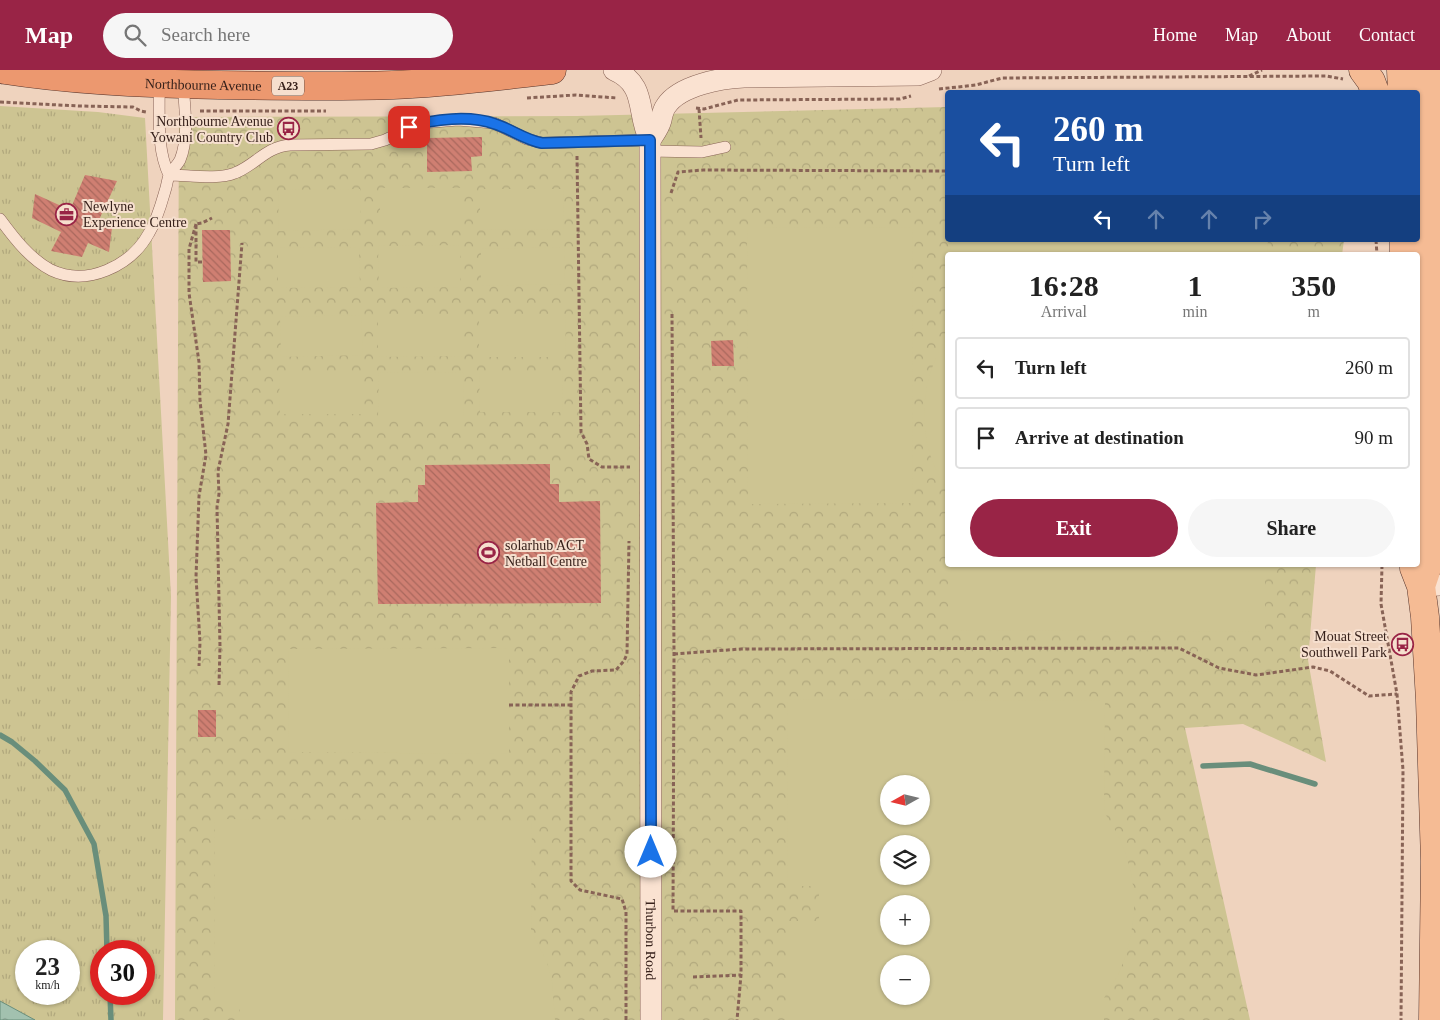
<!DOCTYPE html>
<html lang="en">
<head>
<meta charset="utf-8">
<style>
	body { margin:0; font-family:"Times New Roman",serif; background:#f6f6f6; color:#222; height:100vh; display:flex; flex-direction:column; font-size:19px; white-space:nowrap }
	* { box-sizing:border-box; margin:0 }
	p { font-size:16px; color:#767676 }
	.icon { flex:none; width:28px; height:28px; fill:none; stroke:currentColor; stroke-width:2; stroke-linecap:round; stroke-linejoin:round }
	.map { position:relative; flex:1; overflow:hidden }
	.side { position:absolute; left:945px; top:182px; width:475px; height:315px; display:flex; flex-direction:column; background:#fff; border-radius:5px; box-shadow:0 1px 4px #0004 }
	.side>* { flex:none }
	.guide { position:absolute; left:945px; top:20px; width:475px; height:152px; border-radius:5px; box-shadow:0 1px 4px #0004; background:#1a4fa0; color:#fff; overflow:hidden }
	.needle { width:32px; rotate:262deg }
	.tools { position:absolute; left:880px; top:705px; display:grid; gap:10px }
	.tools a { display:grid; place-items:center; width:50px; height:50px; border-radius:50%; background:#fff; box-shadow:0 1px 4px #0004; font-size:25px }
	.speed { position:absolute; left:15px; top:870px; display:flex; gap:10px; font-size:25px; font-weight:700; text-align:center }
	.speed>* { display:grid; place-content:center; width:65px; height:65px; border-radius:50%; background:#fff; box-shadow:0 1px 4px #0004; line-height:1 }
	.speed small { font-size:12px; font-weight:400 }
	.speed .limit { border:8px solid #d22; background:#fff; color:#111 }
	.pin { position:absolute; display:grid; place-items:center; width:42px; height:42px; color:#fff; margin:-21px; border-radius:10px; box-shadow:0 2px 8px #0006 }
	.me { position:absolute; width:55px; margin:-28px; rotate:0deg; stroke-linejoin:round; filter:drop-shadow(0 0 4px #0008) }
	.turn { display:flex; align-items:center; gap:18px; height:105px; padding:0 25px; font-size:22px }
	.turn .icon { width:65px; height:65px; stroke-width:2.5 }
	.turn b { display:block; font-size:35px; line-height:42px }
	.lanes { display:flex; align-items:center; height:48px; padding:0 25px; background:#0003; justify-content:center; gap:25px; direction:ltr }
	.lanes .off { opacity:.35 }
	.eta { display:flex; justify-content:space-evenly; align-items:center; height:85px; text-align:center }
	.eta b { font-size:30px; font-weight:800; line-height:35px }
	.action { display:flex; gap:10px; margin-top:auto; padding:10px 25px }
	.action a { flex:1; height:58px; border-radius:30px; background:#992446; color:#fff; font-size:20px; font-weight:800; line-height:58px; text-align:center }
	.action a+a { background:#f6f6f6; color:#222 }
	ul { padding:0; list-style:none }
	li { display:flex; align-items:center; gap:15px; height:62px; margin:0 10px 8px; padding:0 15px; border:2px solid #e0e0e0; border-radius:5px }
	li div { flex:1 }
	li b { display:block; font-size:19px }
	li em { font-style:normal }
	header { display:flex; align-items:center; gap:30px; box-sizing:border-box; height:70px; padding:0 25px; background:#992446; color:#fff }
	header strong { font-size:24px }
	nav { display:flex; gap:28px; margin-inline-start:auto; font-size:18px }
	.search { width:350px; height:45px; background:#f6f6f6; display:flex; align-items:center; gap:12px; box-sizing:border-box; padding:0 18px; border-radius:28px; color:#767676; font-size:19px }
	.map>svg:first-child { display:block }
	.grass { fill:url(#grass-tufts); fill-rule:evenodd }
	.park { fill:url(#park-crowns); fill-rule:evenodd }
	.pitch { fill:#cdc492; fill-rule:evenodd }
	.water { fill:url(#water-ripples); stroke:#698e7b }
	.lines { fill:none; stroke-linecap:round; stroke-linejoin:round }
	.stream { stroke:#698e7b; stroke-width:5.5 }
	.building { fill:url(#building-back-hatch) }
	.service-casing { stroke:#886356; stroke-width:12 }
	.minor-casing { stroke:#886356; stroke-width:22 }
	.primary-casing { stroke:#55332b; stroke-width:29 }
	.trunk-casing { stroke:#55332b; stroke-width:29 }
	.path { stroke:#886356; stroke-width:3; stroke-dasharray:4 2.5; stroke-linecap:butt }
	.service { stroke:#fae2d1; stroke-width:11 }
	.minor { stroke:#fae2d1; stroke-width:21 }
	.primary { stroke:#f5bb94; stroke-width:28 }
	.trunk { stroke:#ec986f; stroke-width:28 }
	.route-casing { stroke:#114b97; stroke-width:12 }
	.route { stroke:#1a73e8; stroke-width:9 }
	.labels { text-anchor:middle; stroke-width:4; stroke-linejoin:round; paint-order:stroke }
	.shield { fill:#f6dfce; stroke:#705a51; stroke-width:1 }
	.shield-label { font-size:12px; font-weight:bold; fill:#37211b }
	.street-label { font-size:14px; fill:#37211b; stroke:#f6dfce }
	.poi-label { font-size:14px; fill:#37211b; stroke:#f6dfce; text-anchor:end }
</style>
</head>
<body>
<header>
<strong>Map</strong>
<div class="search"><svg class="icon" aria-label="search" viewBox="0 0 24 24"><circle cx="10" cy="10" r="6"/><path d="M15 15l6 6"/></svg>Search here</div>
<nav><a>Home</a><a>Map</a><a>About</a><a>Contact</a></nav>
</header>
<div class="map">
<svg width="1440" height="950" viewBox="0 0 1440 950">
	<defs>
		<pattern id="grass-tufts" width="24" height="20" patternUnits="userSpaceOnUse" patternTransform="scale(1.25)"><rect width="24" height="20" fill="#cdc492"/><path d="M3 7l-1-3M5 7V3M7 7l1-3M15 17l-1-3M17 17v-4M19 17l1-3" fill="none" stroke="#b1a87d"/></pattern>
		<pattern id="park-crowns" width="20" height="18" patternUnits="userSpaceOnUse" patternTransform="scale(1.25)"><rect width="20" height="18" fill="#cdc492"/><path d="M2 6a3 3 0 1 1 6 0M12 15a3 3 0 1 1 6 0" fill="none" stroke="#b1a87d"/></pattern>
		<pattern id="water-ripples" width="26" height="14" patternUnits="userSpaceOnUse" patternTransform="scale(1.25)"><rect width="26" height="14" fill="#a2c1af"/><path d="M2 4q2-2 4 0t4 0M15 11q2-2 4 0t4 0" fill="none" stroke="#859c8e"/></pattern>
		<pattern id="building-back-hatch" width="6" height="6" patternUnits="userSpaceOnUse" patternTransform="scale(1.25)"><rect width="6" height="6" fill="#cf7f72"/><path d="M-1 5l2 2M0 0l6 6M5-1l2 2" fill="none" stroke="#a9685d"/></pattern>
	</defs>
	<rect width="100%" height="100%" fill="#efd3be"/>
	<path class="grass" d="M0,36L98,42L145,48L171,526L163,950H0ZM26,881H69V924H26ZM101,881H144V924H101Z"/>
	<path class="park" d="M947,37L948,170H1344L1342,185H948V495H1316L1308,590L1326,692L1243,654L1185,658L1250,950H175L179,47L577,46ZM889,714H921V746H889ZM889,774H921V806H889ZM889,834H921V866H889ZM889,894H921V926H889Z"/>
	<path class="pitch" d="M380,118H463V159H380Z
		M360,119L361,159L279,161L278,120Z
		M480,119H563L564,160L480,159Z
		M912,157L913,433L748,434L747,158Z
		M951,170H1268L1267,185H950Z
		M460,175V217L379,218L378,176Z
		M359,177L360,217L278,218V178Z
		M564,177L565,214L481,216V179Z
		M378,244H463V286L378,287Z
		M479,244H566L565,287H479Z
		M361,245L363,285L281,287L280,247Z
		M947,268H948L947,419C916,375 917,313 947,268Z
		M479,301H562L563,342H480Z
		M379,302L464,303L463,346H378Z
		M279,304H364V344H280Z
		M948,495H1265V562L948,560Z
		M509,578V684L288,682L289,579Z
		M788,629L1105,631L1104,742L1117,763L1125,782L1131,802L1134,822V843L1131,865L1126,885L1118,905L1104,928V950H787V851H819V816H787ZM889,714H921V746H889ZM889,774H921V806H889ZM889,834H921V866H889ZM889,894H921V926H889Z
		M215,749L532,751L531,861L547,892L552,912L555,950H240V938H237V936H214Z"/>
	<path class="water" d="M0,931L35,950H0Z"/>
	<g class="lines">
		<path class="stream" d="M0,665L12,672L35,691L65,720L94,774L106,846L107,881
			M1203,696L1250,694L1315,714
			M110,924L111,950"/>
	</g>
	<path class="building" d="M482,67V86L471,87L472,101L427,102V68Z
		M85,105L117,111L98,152L112,158L109,182L88,173L82,187L51,181L61,162L32,148L35,124L70,140Z
		M202,160H230L231,211L203,212Z
		M733,270L734,296H712L711,271Z
		M550,394V414H559V432L600,431L601,533L378,534L376,433L418,432V415H425V395Z
		M198,640H216V667H198Z"/>
	<g class="lines">
		<defs>
			<path id="service" d="M159,15C160,44 156,78 169,105
				M650,81L702,82L725,77
				M169,105C188,105 218,110 235,103C256,95 265,77 290,75L371,74L385,70L421,53L458,50L494,53L527,69L542,73L650,70
				M0,149C14,168 30,189 51,200C87,217 131,196 149,163C157,150 161,135 165,121C167,116 167,110 169,106C171,100 177,96 180,90C189,68 185,39 183,15"/>
			<g id="minor">
				<path id="s1" d="M614,0C648,15 636,43 650,70L651,950"/>
				<path d="M650,70C654,64 659,58 661,50C662,45 663,40 666,36C680,15 722,8 744,7L918,5L931,0"/>
				<path d="M1421,516L1440,515"/>
			</g>
			<path id="primary" d="M1363,0L1371,11L1375,22
				M1401,0L1402,22
				M1404,170V185
				M1414,498L1421,516L1425,547L1430,630L1435,791L1433,950
				M1421,516L1432,483L1433,457L1429,261L1428,0"/>
			<g id="trunk">
				<path id="s2" d="M5,0C76,11 147,14 219,15C277,16 336,17 393,15C446,13 499,6 552,0"/>
			</g>
		</defs>
		<use href="#service" class="service-casing"/>
		<use href="#minor" class="minor-casing"/>
		<use href="#primary" class="primary-casing"/>
		<use href="#trunk" class="trunk-casing"/>
		<path class="path" d="M1249,6L1262,0
			M939,19L976,15L1002,8L1326,6L1343,9
			M527,28L576,25L617,28
			M0,32L79,36L133,37L141,41L146,42
			M696,38L704,39L738,30L900,29L911,26
			M699,39L701,68
			M200,41H326
			M577,86L581,362L587,374L589,389L602,397H630
			M671,123L678,102L703,100L948,101
			M196,154L189,179V223L199,292L200,331L206,385L199,426L196,507L200,572L199,596
			M1376,170L1377,185
			M202,192H196V154L202,153L212,148
			M672,244L674,584L673,841H741V905L737,950
			M1382,495L1381,534L1397,624L1403,700L1401,950
			M674,584L741,579L1179,578L1219,598L1256,605L1313,597L1330,601L1369,626L1397,624
			M219,615L220,577L217,437L219,424L218,401L228,354L242,173
			M509,635H571
			M693,907L741,905
			M626,950V842L622,829L580,820L571,811V622L579,606L592,601L616,600L624,591L627,584L629,471"/>
		<use href="#service" class="service"/>
		<use href="#minor" class="minor"/>
		<use href="#primary" class="primary"/>
		<use href="#trunk" class="trunk"/>
	</g>
	<g class="lines">
		<defs>
			<path id="route" d="M409,57C433,49 470,45 495,54C511,59 525,70 542,73L650,70L651,782"/>
		</defs>
		<use href="#route" class="route-casing"/>
		<use href="#route" class="route"/>
	</g>
	<defs>
		<symbol id="bus-ring" viewBox="-11 -11 22 22"><circle r="9.5" fill="#f6dfce" stroke="#992446" stroke-width="1.5"/><path d="M-5-6H5V4H4V6H2V4H-2V6H-4V4H-5ZM-3.5-4V0h7V-4ZM-3.5 1.2v1.5H-2V1.2ZM2 1.2v1.5H3.5V1.2Z" fill="#992446"/></symbol>
		<symbol id="office-ring" viewBox="-11 -11 22 22"><circle r="9.5" fill="#f6dfce" stroke="#992446" stroke-width="1.5"/><path d="M-6-3h4V-5.5h4V-3h4V5H-6ZM-1-4.5V-3h2v-1.5ZM-6 0V1H6V0Z" fill="#992446"/></symbol>
		<symbol id="stadium-ring" viewBox="-11 -11 22 22"><circle r="9.5" fill="#f6dfce" stroke="#992446" stroke-width="1.5"/><path d="M0-5a6.5 5 0 1 0 0 10a6.5 5 0 1 0 0-10ZM-3.5-1.8h7v3.6h-7Z" fill="#992446"/></symbol>
	</defs>
	<g fill-rule="evenodd">
		<use href="#bus-ring" x="276" y="46" width="25" height="25"/>
		<use href="#office-ring" x="54" y="132" width="25" height="25"/>
		<use href="#stadium-ring" x="476" y="470" width="25" height="25"/>
		<use href="#bus-ring" x="1390" y="562" width="25" height="25"/>
	</g>
	<g class="labels">
		<rect class="shield" x="272" y="6.5" width="32" height="19" rx="4"/>
		<g class="shield-label">
			<text x="288" y="20">A23</text>
		</g>
		<g class="street-label">
			<text dy="5" stroke="none"><textPath href="#s2" startOffset="199">Northbourne Avenue</textPath></text>
			<text dy="5" stroke="none"><textPath href="#s1" startOffset="882">Thurbon Road</textPath></text>
		</g>
		<g class="poi-label">
			<text x="273" y="56">Northbourne Avenue<tspan x="273" dy="16">Yowani Country Club</tspan></text>
			<text x="83" y="141" text-anchor="start">Newlyne<tspan x="83" dy="16">Experience Centre</tspan></text>
			<text x="505" y="480" text-anchor="start">solarhub ACT<tspan x="505" dy="16">Netball Centre</tspan></text>
			<text x="1387" y="571">Mouat Street<tspan x="1387" dy="16">Southwell Park</tspan></text>
		</g>
	</g>
</svg>
<div class="tools">
<a><svg class="needle" viewBox="-14 -14 28 28"><path d="M0-13l5 13h-10z" fill="#e53935"/><path d="M0 13l5-13h-10z" fill="#767676"/></svg></a>
<a><svg class="icon" aria-label="layers" viewBox="0 0 24 24"><path d="M12 4l9 5-9 5-9-5zM3 14l9 5 9-5"/></svg></a>
<a>+</a>
<a>−</a>
</div>
<div class="speed"><div>23<small>km/h</small></div><div class="limit">30</div></div>
<div class="pin" style="left:409px;top:57px;background:#d93025"><svg class="icon" aria-label="arrive" viewBox="0 0 24 24"><path d="M6 21V4h12l-3 4 3 4H6"/></svg></div>
<svg class="me" style="left:651px;top:782px" viewBox="-20 -20 40 40"><circle r="19" fill="#fff"/><path d="M0-13L10 11 0 6-10 11z" fill="#1a73e8"/></svg>
<div class="guide">
<div class="turn"><svg class="icon" aria-label="left" viewBox="0 0 24 24"><path d="M17 20v-9H6M10 6l-5 5 5 5"/></svg><div><b>260 m</b>Turn left</div></div>
<div class="lanes"><svg class="icon" aria-label="left" viewBox="0 0 24 24"><path d="M17 20v-9H6M10 6l-5 5 5 5"/></svg><svg class="icon off" aria-label="ahead" viewBox="0 0 24 24"><path d="M12 20V5M6 11l6-6 6 6"/></svg><svg class="icon off" aria-label="ahead" viewBox="0 0 24 24"><path d="M12 20V5M6 11l6-6 6 6"/></svg><svg class="icon off" aria-label="right" viewBox="0 0 24 24"><path d="M7 20v-9h11M14 6l5 5-5 5"/></svg></div>
</div>
<section class="side">
<div class="eta">
<div><b>16:28</b><p>Arrival</p></div>
<div><b>1</b><p>min</p></div>
<div><b>350</b><p>m</p></div>
</div>
<ul>
<li><svg class="icon" aria-label="left" viewBox="0 0 24 24"><path d="M17 20v-9H6M10 6l-5 5 5 5"/></svg><div><b>Turn left</b></div><em>260 m</em></li>
<li><svg class="icon" aria-label="arrive" viewBox="0 0 24 24"><path d="M6 21V4h12l-3 4 3 4H6"/></svg><div><b>Arrive at destination</b></div><em>90 m</em></li>
</ul>
<div class="action"><a>Exit</a><a>Share</a></div>
</section>
</div>
</body>
</html>
